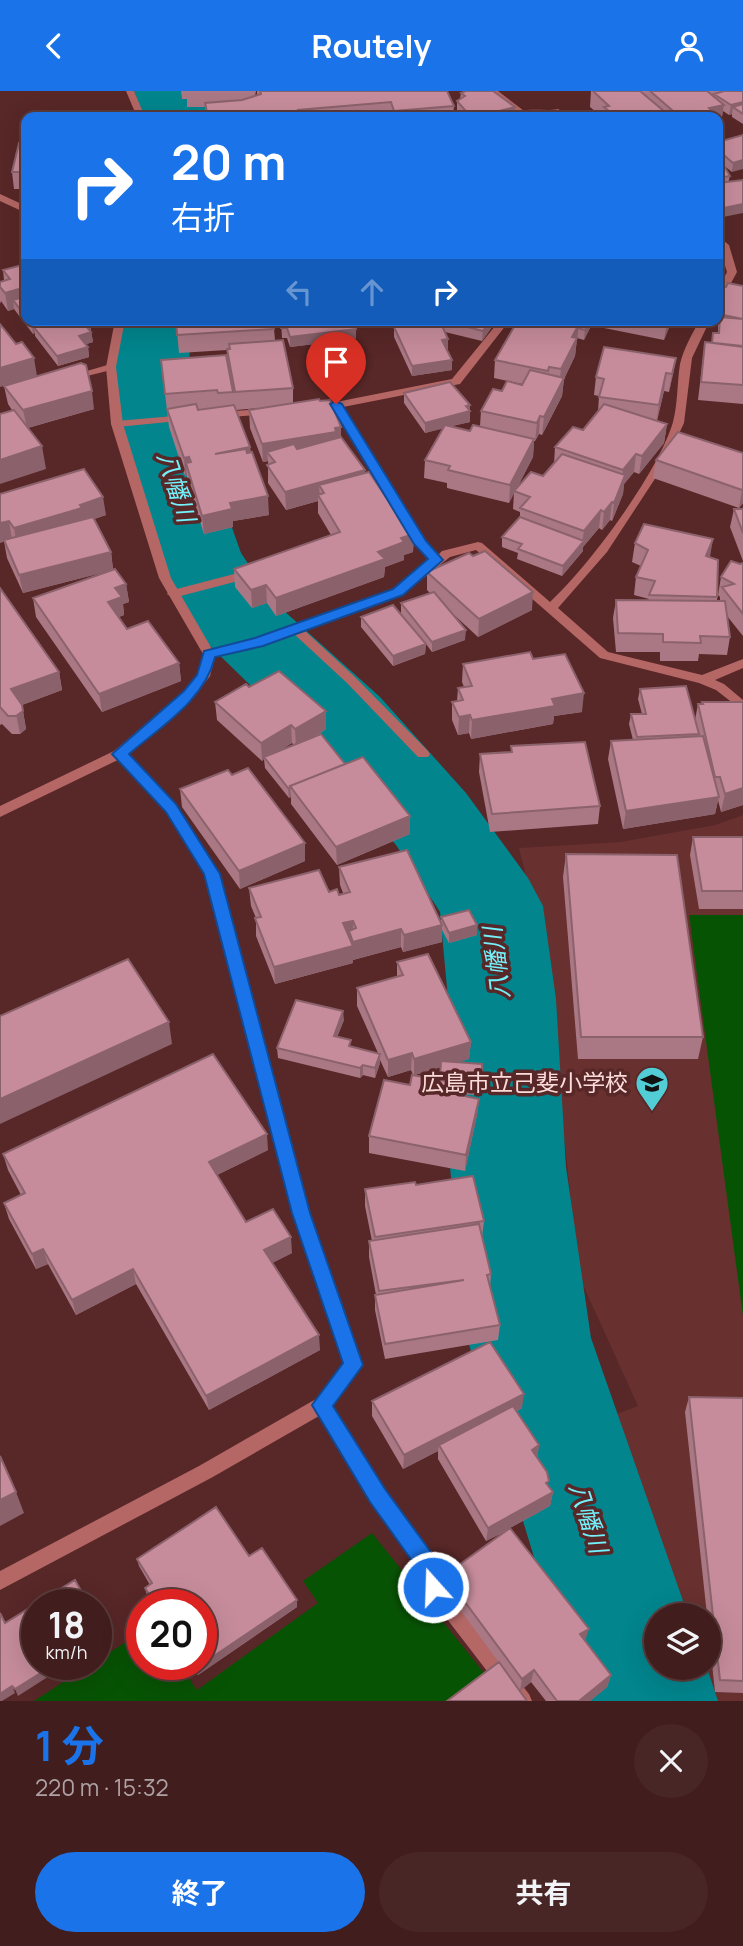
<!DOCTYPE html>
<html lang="ja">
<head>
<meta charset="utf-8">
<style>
	body { margin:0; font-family:Manrope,"Noto Sans JP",sans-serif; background:#492626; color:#f1f3f6; height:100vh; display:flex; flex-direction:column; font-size:26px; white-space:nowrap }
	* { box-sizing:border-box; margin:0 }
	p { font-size:23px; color:#aea2a4 }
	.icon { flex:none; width:38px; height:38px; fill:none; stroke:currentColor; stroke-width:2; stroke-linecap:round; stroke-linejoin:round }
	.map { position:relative; height:1610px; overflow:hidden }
	.side { display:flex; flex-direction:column; background:#421d1d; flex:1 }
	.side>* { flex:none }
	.hud { position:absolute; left:21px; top:21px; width:702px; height:214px; border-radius:14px; box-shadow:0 7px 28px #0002,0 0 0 2px #5a3b3b; background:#1a73e8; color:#fff; overflow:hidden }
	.tools { position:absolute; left:644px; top:1512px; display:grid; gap:14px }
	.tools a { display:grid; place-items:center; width:77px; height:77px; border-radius:50%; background:#421d1d; box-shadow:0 7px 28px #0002,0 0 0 2px #5a3b3b; font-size:35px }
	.speed { position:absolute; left:21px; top:1498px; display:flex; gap:14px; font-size:35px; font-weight:700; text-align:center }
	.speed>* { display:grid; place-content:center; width:91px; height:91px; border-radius:50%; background:#421d1d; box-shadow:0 7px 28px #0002,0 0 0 2px #5a3b3b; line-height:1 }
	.speed small { font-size:18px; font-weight:400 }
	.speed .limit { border:10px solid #d22; background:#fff; color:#111 }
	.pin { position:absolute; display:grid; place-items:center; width:60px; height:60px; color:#fff; margin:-72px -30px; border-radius:50% 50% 50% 0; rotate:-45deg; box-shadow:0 0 7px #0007 }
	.pin .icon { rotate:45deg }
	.me { position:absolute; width:77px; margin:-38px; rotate:340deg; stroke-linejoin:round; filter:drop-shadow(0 0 5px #0008) }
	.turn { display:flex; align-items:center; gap:24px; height:147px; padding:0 35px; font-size:32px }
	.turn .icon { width:91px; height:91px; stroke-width:2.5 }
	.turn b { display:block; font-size:49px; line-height:60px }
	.lanes { display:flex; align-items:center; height:66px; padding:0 35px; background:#0003; justify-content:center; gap:35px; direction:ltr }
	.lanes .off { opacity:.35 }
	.round { display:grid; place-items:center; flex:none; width:74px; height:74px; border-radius:37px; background:#492626 }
	.head { display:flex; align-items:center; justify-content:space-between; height:119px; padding:0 35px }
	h1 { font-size:42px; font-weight:700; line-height:52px; color:#1a73e8 }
	.button { display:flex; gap:14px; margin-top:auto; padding:14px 35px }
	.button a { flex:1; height:80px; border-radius:42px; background:#1a73e8; color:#fff; font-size:28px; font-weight:700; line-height:80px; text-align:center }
	.button a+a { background:#492626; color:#f1f3f6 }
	header { display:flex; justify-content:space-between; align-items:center; height:91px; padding:0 35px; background:#1a73e8; color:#fff; font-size:32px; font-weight:700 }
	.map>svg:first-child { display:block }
	.built { fill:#68302f }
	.green { fill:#075304 }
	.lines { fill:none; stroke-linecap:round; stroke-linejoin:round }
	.river { fill:#02858d; fill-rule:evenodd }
	.lane { fill:#b46765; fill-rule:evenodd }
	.street { fill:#b46765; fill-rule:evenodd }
	.wall { fill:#aa7885; fill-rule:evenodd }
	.shaded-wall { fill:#8b626c }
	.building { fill:#c68c9b; stroke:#8b626c; stroke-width:2 }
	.route { fill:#1a73e8; stroke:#114b97; stroke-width:2 }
	.labels { text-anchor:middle; stroke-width:7; stroke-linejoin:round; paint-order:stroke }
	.poi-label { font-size:23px; fill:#fcdcda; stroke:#582727; text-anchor:end }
	.water-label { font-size:24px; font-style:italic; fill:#73f2fc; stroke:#582727 }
</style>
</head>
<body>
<header><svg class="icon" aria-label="back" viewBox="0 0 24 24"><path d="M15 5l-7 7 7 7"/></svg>Routely<svg class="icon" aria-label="person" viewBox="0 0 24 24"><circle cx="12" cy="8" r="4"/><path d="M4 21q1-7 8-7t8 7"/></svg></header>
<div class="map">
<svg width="743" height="1610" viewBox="0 0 743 1610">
	<rect width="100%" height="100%" fill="#582727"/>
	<path class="built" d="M743,724V1610H686L675,1577H709V1524H656L590,1333L638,1315L579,1185L544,858L519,757L620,751L715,734Z"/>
	<path class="green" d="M689,824H743V1225Z
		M372,1442L484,1582L447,1610H34L91,1573H96V1570L142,1541V1573H179L197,1599L318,1512L303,1490Z"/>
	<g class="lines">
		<path class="river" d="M134,0H200L211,26H144Z
			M120,229H196L190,256L188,292L195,332L241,462L273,510L380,606L466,702L528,787L543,815L556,908L566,1076L591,1247L688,1524H656V1577H707L718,1610H578L467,1247L450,1076L448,908L440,821L396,754L312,654L209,554L154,464L113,332L108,292L112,256Z"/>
		<path class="lane" d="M558,18L563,21L561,23C547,26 531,29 518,22C528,16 546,21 558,18Z
			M111,273L116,276L115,278L71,289L66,286Z
			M265,318L270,321L269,323L219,327L214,324L219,321Z
			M185,324L189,325V329L117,336L111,333L117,330Z
			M234,483L240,487L238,490L173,507L167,503L169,500Z
			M119,658L124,660L176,714L219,783L309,1122L307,1127L301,1129L295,1127L293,1122L205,784L166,720L114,666L112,663L114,660Z
			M433,1473L439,1476L442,1493L529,1603L532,1610H510L427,1502C423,1493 423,1485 427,1476Z"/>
		<path class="street" d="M126,0H134L145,26H137Z
			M488,0H498L532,26H522Z
			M0,103L26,115V122L0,110Z
			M718,145L729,154L737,181L723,207L718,210V198L727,181L718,153Z
			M115,229H125L116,276L123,333L171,487L212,558L255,548L394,498L430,470L415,453L331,314L336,311L452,288L500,229H510L460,293L343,316L425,451L438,464L442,460L478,451L482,452L550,511C589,475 658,382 673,331C678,312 677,292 680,273C684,257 692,243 700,229H710L692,267L684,332L664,374L607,461L558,517L608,561L702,584L743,568V577L715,589L724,593L743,609V620L716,599L699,592L600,567L476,459L450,466L402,504L304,539L355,586L428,660L430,663L428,666H418L347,592L294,543L262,554L215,566L210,585L194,606L124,666L0,726V715L114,660L184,600L198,584L203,563L159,487L111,333L106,276Z
			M301,1115L307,1117L309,1122L362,1274L332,1315L383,1399L439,1476L442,1482L439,1488L433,1491L427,1488L371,1411L319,1325L211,1387L0,1499V1480L199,1375L316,1308L345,1272L293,1122L295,1117Z"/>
	</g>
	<path class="wall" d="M181,0H256L255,5L257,4V0H447L454,15L453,26H206L205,16H187V8H182Z
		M591,0H743V33L732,26V23L729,24L723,20L721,31L718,32V26H602L590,16Z
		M461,2L515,16L514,26H462L457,20V10L460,8Z
		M743,44L732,81L718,70V51Z
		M26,52V103L24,102L23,98H14L12,81Z
		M718,75L730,85L718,127Z
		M26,173V229H86L90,234L93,251L86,253L88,256L89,266L58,275L35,245V242L33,243L14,218L8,220L1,210L0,213V191L4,189L3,179Z
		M743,195V313L698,309L705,251L711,252L718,242V233L711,232L712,229H718V210L726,196Z
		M176,229L274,238L275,249L293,297V312L341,346L365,379V382L400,427L414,443L413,461L404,464V469L385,476L384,486L276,525L267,512L252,517L235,496L234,478L331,444L318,422V410L286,419L268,392V370L263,371L250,337L249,319L259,317L236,319L250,356L251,362L269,424L233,430V436L204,443L187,390V385H185L169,336L161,269L228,275L227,259L179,262Z
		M281,229L356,248L290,256L287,247H282Z
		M441,229H497L482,250L445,241L448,248V258H447L452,279L412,285L394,246V236L440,231Z
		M594,229L584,249L577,247L575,265L564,288L562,305L542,344L539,343L535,350H534L533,366L517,397L543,385L554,373L555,356L583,339L598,321L599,305L594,304L596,286L676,267L669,301L664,300L657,330L667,333L664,352L639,383L634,381L624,393L623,403L612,430L610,429L602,439L599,437L583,456V460L562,485L517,468L518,462L502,456V446L520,426V421L513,418L514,402L509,412L447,397V392L424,387L425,369L443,337L425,342L404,312V302L470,314V331L450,335L470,340L480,335L481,320L502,300L522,293L494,287L495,269Z
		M605,229H672L664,249L604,237Z
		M4,295L94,318L28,337L46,378L12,319L8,313Z
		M743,362V412L739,417L653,387L656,369Z
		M0,403L106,424L94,428L111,461L113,478L126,493L129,511L123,513L124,524L119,526L127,538L179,572L181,590L102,621L36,526L33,507L109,480L23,502L7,467L4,450L0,452Z
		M734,418H743V470L730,436Z
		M635,452L710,466L717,506V510H720V506L718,504L721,486L740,473L743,472V545L727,525L730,546L727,564L699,563L698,570H660V561H616L613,527L616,509H648L649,508L634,504L636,486L641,475L632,471Z
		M427,481L532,519L478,546L453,523L465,549L432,561L426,553L425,563L393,575L361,536V526L401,523V512L430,502L427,499Z
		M0,497L59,581L62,599L22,614L26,638L20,643H12L2,633L0,634Z
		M533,568L582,621L554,625L553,633L471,648L469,642L458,644L452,629V611L457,610L458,597L464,596L462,591L463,573Z
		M249,596L326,620V638L311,648L345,673L410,725V743L337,774L291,713V706L289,707L265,677L264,668L262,670L217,629L215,611ZM292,652L294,654L277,661Z
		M640,598L695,629L698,613H702V611L743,714L721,721L718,709L715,723L623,738L608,668L611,650L633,649L629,633L631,623H642L638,608Z
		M511,655L600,715L598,733L490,741L479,681L480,663L511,661Z
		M232,684L305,752V770L240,798L182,716L180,698Z
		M693,746H743V818H699L690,764Z
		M566,763L703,946L698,968H578L563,786Z
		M339,776L441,830V826L477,834V844L449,852L442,839V851L403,861L401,856L353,869V867V872L275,893L256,845V827L251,815L249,797L329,801L339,804L343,802L340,794Z
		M397,871L471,951L469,968L458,971L482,995L481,1004L453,1003L479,1008L477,1024L465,1080L369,1062V1045L410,994L413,984L411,979L388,986L380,969V972L375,987L363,984L360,987L278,967L277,957L344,929L337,946L352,956L378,962L357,915V897L397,886ZM441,976L440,989L415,984Z
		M268,1059L217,1084L246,1131L292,1162L272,1172L320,1259L209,1319L136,1193L76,1224L48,1173L36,1178L9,1128L4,1112L21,1104L8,1079L3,1063Z
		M416,1094L484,1130L482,1146L491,1183L490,1196L500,1234L498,1249L385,1268L375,1219V1204H376L369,1166V1150H372L365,1115V1098Z
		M689,1306L743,1307V1602L715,1601L709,1545V1524H707L685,1321Z
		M372,1310L522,1317L517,1320L539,1354L537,1366L548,1395L553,1401L550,1415L510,1437L585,1550L611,1584L607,1596L590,1610H546L531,1591L520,1600L444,1497L445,1484L506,1440L486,1450L438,1368V1360L403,1378L372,1325Z
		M249,1465L297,1509V1516L198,1584L191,1573H201V1514H153L147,1504L145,1497L150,1494L139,1475L137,1468Z"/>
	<path class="shaded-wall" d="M743,11V20L733,16L732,23L729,24L731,14Z
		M724,14L721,31L718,32V26H701L709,17Z
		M515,16L514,26H475Z
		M743,69V78L732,81L733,72Z
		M743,113V122L718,127L719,118Z
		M26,196V214L13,209L14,218L8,220L5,202Z
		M43,229H78L33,235L35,242L33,243L32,233Z
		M490,229H497L482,250L483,240Z
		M590,229H594L584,249L585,239Z
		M667,229H672L664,249L667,231Z
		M579,233L575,265L564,288L562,305L542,344L544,326L559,295L561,278L572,246Z
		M90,234L93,251L81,255L79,245L86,235Z
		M356,238V248L290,256V246Z
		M448,248V258L442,259V249Z
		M88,256L89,266L58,275L57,265Z
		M34,267L37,285L0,296V277Z
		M676,267L673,284L669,301L672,283Z
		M452,269V279L412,285V275Z
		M666,282L664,300L656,332L659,314Z
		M92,300L94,318L27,337L23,319Z
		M470,314V331L425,342V332Z
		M540,325L539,343L535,350L537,332Z
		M667,333L664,352L639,383L642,365Z
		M341,336V354L267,361L268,370L263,371L262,353Z
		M534,348L533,366L509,412L510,394Z
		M42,355L46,378L0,393V369Z
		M250,356L251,374L215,363Z
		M636,363L634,381L624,393L623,403L612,430L614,412L621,395L623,379Z
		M189,366L190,384L186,372L187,385H185L184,367Z
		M365,379V397L319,394L320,407L318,404V410L286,419L285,401Z
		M743,398V412L739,417L742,399Z
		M268,405L269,424L233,430V436L204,443L202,425L230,412Z
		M103,406L106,424L17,455L14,437Z
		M612,411L610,429L602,439L604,421Z
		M601,419L599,437L583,456V460L562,485L563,475L582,452L584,440Z
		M9,430L12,448L0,452V432Z
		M414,443L413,461L404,464V469L385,476L384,486L276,525V507L378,461L401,447Z
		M713,448L710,466L706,465Z
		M111,461L113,479L23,502L19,484Z
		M126,493L129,511L123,513L124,524L110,529L108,511L115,497Z
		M266,494L267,512L252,517L251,499Z
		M533,501L532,519L478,546L479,528Z
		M466,539L465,549L432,561V551Z
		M426,553L425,563L393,575V565Z
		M179,572L181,590L102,621L99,603Z
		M59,581L62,599L22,614L26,638L20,643L11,598Z
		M584,602L582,621L554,625L553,633L471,648L472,629L552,608Z
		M326,620V638L296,656L295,638Z
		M470,624L469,642L458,644L459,626Z
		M291,634L292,652L265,668L264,666V668L262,670L261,652Z
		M290,696L291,706L289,707L288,697Z
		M743,697V714L721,721L725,703Z
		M719,706L715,723L623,738L626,720Z
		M410,725V743L337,774L336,756Z
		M305,752V770L240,798L239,780Z
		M353,830V847L349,840V848L343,832Z
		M442,834V851L403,861L404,844Z
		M477,834V844L449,852V842Z
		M401,838V856L353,869V851Z
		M353,855V872L275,893L274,876Z
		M343,920L344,929L334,954V945Z
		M169,931L172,953L0,1033V1008Z
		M471,951L469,968L414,984V968Z
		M412,962L411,979L388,986V969Z
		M380,963V972L375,987V977Z
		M363,974V984L360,987V977Z
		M479,1008L477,1024L465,1080L466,1064Z
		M267,1043L268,1059L211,1087L209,1071Z
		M291,1146L292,1162L266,1175L264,1159Z
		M43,1158L48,1173L36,1178L32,1163Z
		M133,1178L136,1193L76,1224L72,1209Z
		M319,1244L320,1259L209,1319L206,1305Z
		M524,1303L522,1317L442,1359L439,1354L438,1360L403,1378L404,1364Z
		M539,1354L537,1369L532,1359Z
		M16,1401L24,1422L0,1435V1409Z
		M553,1401L550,1415L486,1450L488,1437Z
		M297,1509V1516L198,1584L196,1577Z
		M589,1538L585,1550L580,1543Z
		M105,1542L107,1549L96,1556V1547Z
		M55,1573H68L18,1605L15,1598Z
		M534,1579L531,1591L520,1600L522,1588Z
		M611,1584L607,1596L590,1610H579Z
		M12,1595L15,1602L2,1610H0V1603Z"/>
	<path class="building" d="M260,0H447L454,15L394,20L391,11L298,19L300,26H208L205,12L242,9L261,3Z
		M466,0H493L515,16L475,26H471L457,10L465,5L461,2Z
		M593,0H640L671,26H616L604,16L609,15Z
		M650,0H707L724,14L709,17L715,23L701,26H680Z
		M724,0H743V11L731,14L714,3Z
		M743,13V23L733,16Z
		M743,44V69L733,72L718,59V51Z
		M19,52H26V86L21,85L22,81H12Z
		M724,75L730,85L718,87V75Z
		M743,89V113L719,118L718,116V92Z
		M26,173V196L5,202L0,196V191L10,188L3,179Z
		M728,192L743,195V228L718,223V210L723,195L726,196Z
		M26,205V226L13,209Z
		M720,226L743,228V256L712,252L713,242H719Z
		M29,229H43L32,233Z
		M52,229H86L90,234L86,235L91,241L79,245L88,256L57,265L33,235Z
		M176,229H273L274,238L177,244Z
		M281,229H353L356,238L290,246L287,237H281Z
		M441,229H490L483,240Z
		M518,229H555L579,233L572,246L577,247L561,278L549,276L548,280L495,269Z
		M555,229H590L585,239L578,237L579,233Z
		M440,230L448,248L442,249L452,269L412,275L394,236Z
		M0,233L16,253L22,251L34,267L0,277Z
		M283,249L293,297L235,301L227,258H230L229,253Z
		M705,251L743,255V294L701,291Z
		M604,256L676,267L672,283L666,282L659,314L599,306L604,288L596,286Z
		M226,264L233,301L218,302L217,299L165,303L161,269Z
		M81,272L86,274L92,300L23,319L4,295Z
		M530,279L564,287L544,326L540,325L537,332L481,320L493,298L502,300L507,290L522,294Z
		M450,291L470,314L466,315L470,320L425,332L404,302Z
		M319,308L320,310L330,309L341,336L335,337L336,341L262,353L249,319Z
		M196,313L198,319L234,314L250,356L215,363L246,358L247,362L252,361L268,405L230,412L232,418L202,425L186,372L191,371L189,366L184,367L167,318Z
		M604,313L667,333L642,365L636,363L623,379L555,356L573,336L583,339Z
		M14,319L42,355L0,369V323Z
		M445,334L470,340L473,334L534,348L510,394L448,379L450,375L425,369Z
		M678,341L743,362V398L742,399L656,369Z
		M341,346L365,379L285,401L267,374L275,371L267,361L294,353L297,358Z
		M562,363L625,384L614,412L612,411L604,421L601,419L584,440L520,417L530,406L514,400L531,381L543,385Z
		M84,378L103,406L80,414L82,417L14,437L9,430L0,432V403Z
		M369,381L400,427L414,443L401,447L404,451L378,461L385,468L276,507L266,494L251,499L234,478L340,441L318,404L324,402L319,394Z
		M734,418H743V442Z
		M93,426L111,461L19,484L4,449Z
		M520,426L584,450L563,475L518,458L522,453L502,446Z
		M644,433L713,448L706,465L718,469L717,506L649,504L655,490L636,486L648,459L635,452Z
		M485,460L533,501L479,528L427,481L469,462L473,465Z
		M731,470L740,473L743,472V523L722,496L734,493L721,486Z
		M115,478L126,493L115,497L122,506L108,511L127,538L148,530L179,572L99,603L33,507Z
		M0,497L59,581L11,598L22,614L23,620L16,625H8L0,616Z
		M434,501L466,539L432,551L401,512Z
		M616,509L725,510L730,546L700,545L701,552L663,551V543L618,542Z
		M393,514L426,553L393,565L361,526Z
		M530,561L533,568L565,563L584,602L552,608L555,615L472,629L470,624L459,626L452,611L463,609L458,597L472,595L463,573Z
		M279,580L326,620L295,638L291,634L261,652L215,611L246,593L249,596Z
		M686,595L699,643L637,646L631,623H646L640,598Z
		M702,611H743V697L725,703L720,686H715L698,613H703Z
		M321,643L345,673L290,695L291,696L288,697L264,666Z
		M703,645L719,706L626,720L611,650Z
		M585,651L600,715L492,723L480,663L512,661L511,655Z
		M363,666L410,725L336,756L290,695Z
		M248,677L305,752L239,780L180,698L228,679L232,684Z
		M693,746H743V800H702Z
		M407,759L442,834L404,844L401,838L353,851L349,840L356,837L353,830L343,832L353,855L274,876L255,827L261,826L249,797L319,779L329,801L337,798L339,804L350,801L339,776Z
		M566,763L677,764L703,946H581Z
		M469,819L477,834L449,842L441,826Z
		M428,863L471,951L414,968L412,962L388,969L357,897L403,884L397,871Z
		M128,868L169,931L0,1008V925Z
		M296,909L343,920L334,945L351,949L349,955L380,963L375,977L363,974L360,977L277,957Z
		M213,963L267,1043L209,1071L246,1131L273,1118L291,1146L264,1159L319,1244L206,1305L133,1178L72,1209L43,1158L32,1163L4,1112L25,1102L3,1063Z
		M441,970L482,973V995L448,993V990L440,989Z
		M412,984L448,990L445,1001L479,1008L466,1064L369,1045L384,989L410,994Z
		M473,1085L484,1130L375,1146L365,1098L415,1091L416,1094Z
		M479,1133L491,1183L487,1184L500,1234L385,1253L375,1204L464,1189L379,1200L369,1150Z
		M490,1251L524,1303L404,1364L372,1310Z
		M689,1306L743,1307V1590L720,1589Z
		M513,1315L539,1354L532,1359L547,1381L549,1390L546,1392L553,1401L488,1437L439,1354Z
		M0,1365L16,1401L0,1409Z
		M216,1416L249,1465L262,1457L297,1509L196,1577L194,1573H201V1514H156L145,1497L152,1492L137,1468Z
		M510,1437L589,1538L580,1543L611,1584L579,1610H557L534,1579L522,1588L445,1484Z
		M75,1489L89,1514H37V1573H55L15,1598L12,1595L0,1603V1522L5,1532Z
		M96,1526L105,1542L96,1547Z
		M499,1571L527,1610H447Z"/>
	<path class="route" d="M336,310L342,313L426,450L443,469L403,504L263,555L215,566C205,609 160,636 129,663L176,713L220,783L310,1122L363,1274L333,1315L385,1398L441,1475C445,1485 444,1494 440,1504L433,1507L425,1504L423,1485L370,1411L312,1314L343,1272L292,1122L204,783L166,721L112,663L184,600L197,584L204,560L255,547L393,498L428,468L414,453L330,313Z"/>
	<defs>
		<symbol id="school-pin" viewBox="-11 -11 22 30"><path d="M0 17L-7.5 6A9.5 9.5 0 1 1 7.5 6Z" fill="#52ccd5" stroke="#582727"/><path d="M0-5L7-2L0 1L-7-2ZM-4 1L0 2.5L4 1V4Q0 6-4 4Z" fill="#111"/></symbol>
	</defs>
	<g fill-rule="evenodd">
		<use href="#school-pin" x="633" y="973" width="38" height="52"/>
	</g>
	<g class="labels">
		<g class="poi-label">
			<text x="628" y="1000">広島市立己斐小学校</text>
		</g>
		<g class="water-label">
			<text transform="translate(176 396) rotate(72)" y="8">八幡川</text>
			<text transform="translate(497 872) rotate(-97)" y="8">八幡川</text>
			<text transform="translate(588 1427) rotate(72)" y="8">八幡川</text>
		</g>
	</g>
</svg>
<div class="tools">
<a><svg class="icon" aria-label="layers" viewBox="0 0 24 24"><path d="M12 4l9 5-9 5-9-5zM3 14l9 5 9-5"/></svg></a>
</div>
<div class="speed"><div>18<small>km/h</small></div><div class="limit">20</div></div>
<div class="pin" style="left:336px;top:313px;background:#d93025"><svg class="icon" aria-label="arrive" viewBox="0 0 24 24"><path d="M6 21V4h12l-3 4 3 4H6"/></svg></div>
<svg class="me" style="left:433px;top:1496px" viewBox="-20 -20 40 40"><circle r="17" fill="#1a73e8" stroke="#fff" stroke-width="3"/><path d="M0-11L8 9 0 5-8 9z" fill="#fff"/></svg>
<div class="hud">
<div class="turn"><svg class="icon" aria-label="right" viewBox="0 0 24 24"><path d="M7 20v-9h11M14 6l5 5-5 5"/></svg><div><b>20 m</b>右折</div></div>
<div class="lanes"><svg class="icon off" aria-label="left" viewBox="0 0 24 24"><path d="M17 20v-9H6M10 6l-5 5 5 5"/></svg><svg class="icon off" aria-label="ahead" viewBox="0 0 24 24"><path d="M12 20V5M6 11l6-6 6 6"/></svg><svg class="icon" aria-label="right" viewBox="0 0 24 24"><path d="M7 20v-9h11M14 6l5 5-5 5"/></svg></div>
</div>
</div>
<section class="side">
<div class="head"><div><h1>1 分</h1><p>220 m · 15:32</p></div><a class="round"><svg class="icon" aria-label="close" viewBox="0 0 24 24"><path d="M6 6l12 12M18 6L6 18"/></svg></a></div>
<div class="button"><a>終了</a><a>共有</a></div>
</section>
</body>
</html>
